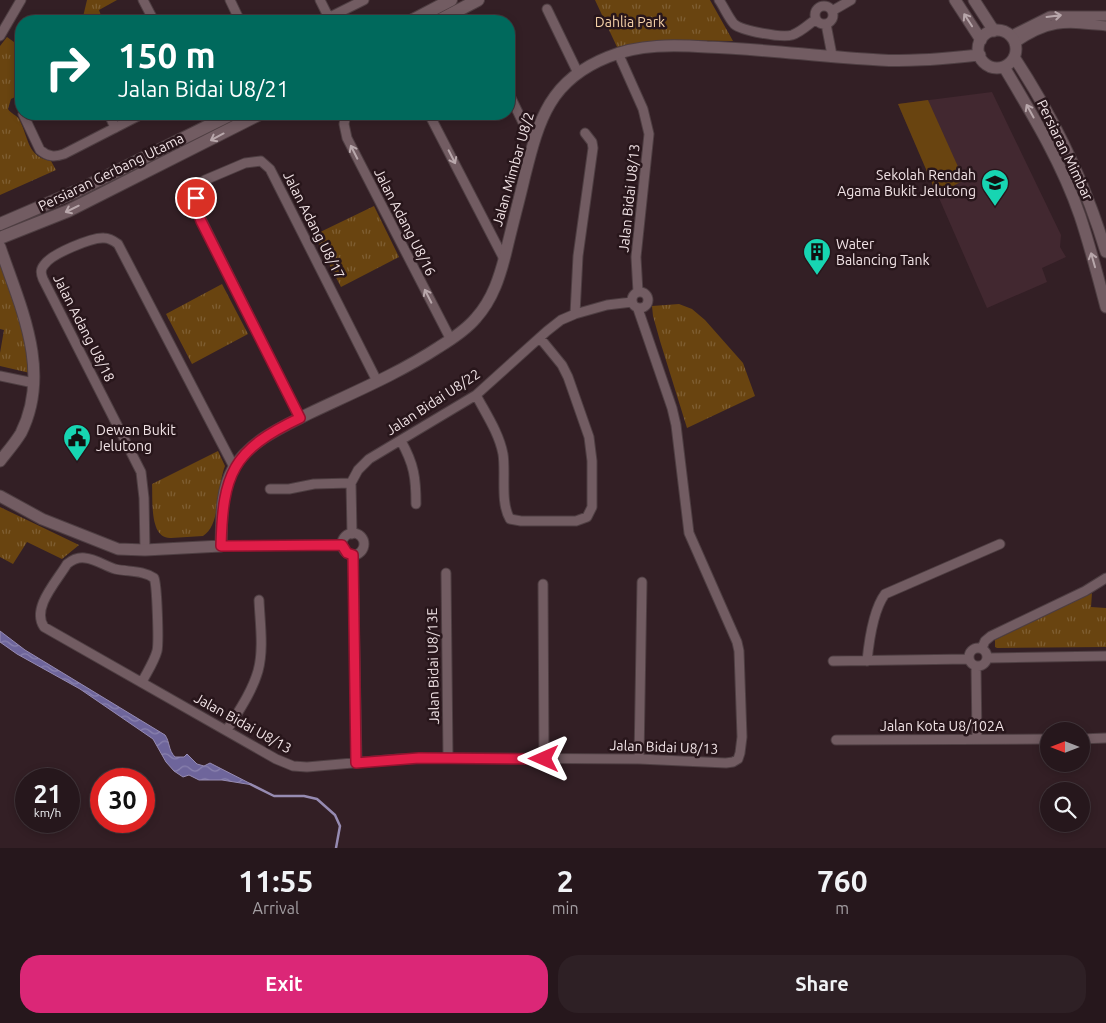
<!DOCTYPE html>
<html lang="en">
<head>
<meta charset="utf-8">
<style>
	body { margin:0; font-family:Ubuntu,sans-serif; background:#2e2025; color:#f1f3f6; height:100vh; display:flex; flex-direction:column; font-size:19px; white-space:nowrap }
	* { box-sizing:border-box; margin:0 }
	p { font-size:16px; color:#a49fa3 }
	.icon { flex:none; width:28px; height:28px; fill:none; stroke:currentColor; stroke-width:2; stroke-linecap:round; stroke-linejoin:round }
	.map { position:relative; height:848px; overflow:hidden }
	.panel { display:flex; flex-direction:column; background:#26171c; flex:1 }
	.panel>* { flex:none }
	.top-card { position:absolute; left:15px; top:15px; width:500px; height:105px; border-radius:20px; box-shadow:0 2px 8px #0003,0 0 0 1px #42363b; background:#00695c; color:#fff; overflow:hidden }
	.needle { width:32px; rotate:270deg }
	.buttons { position:absolute; left:1040px; top:722px; display:grid; gap:10px }
	.buttons a { display:grid; place-items:center; width:50px; height:50px; border-radius:50%; background:#26171c; box-shadow:0 2px 8px #0003,0 0 0 1px #42363b; font-size:25px }
	.speed { position:absolute; left:15px; top:768px; display:flex; gap:10px; font-size:25px; font-weight:700; text-align:center }
	.speed>* { display:grid; place-content:center; width:65px; height:65px; border-radius:50%; background:#26171c; box-shadow:0 2px 8px #0003,0 0 0 1px #42363b; line-height:1 }
	.speed small { font-size:12px; font-weight:400 }
	.speed .limit { border:8px solid #d22; background:#fff; color:#111 }
	.pin { position:absolute; display:grid; place-items:center; width:42px; height:42px; color:#fff; margin:-21px; border:2px solid #fff; border-radius:50%; box-shadow:0 1px 5px #0007 }
	.me { position:absolute; width:55px; margin:-28px; rotate:270deg; stroke-linejoin:round; filter:drop-shadow(0 0 4px #0008) }
	.turn { display:flex; align-items:center; gap:18px; height:105px; padding:0 20px; font-size:22px }
	.turn .icon { width:65px; height:65px; stroke-width:2.5 }
	.turn b { display:block; font-size:35px; line-height:42px }
	.eta { display:flex; justify-content:space-evenly; align-items:center; height:85px; text-align:center }
	.eta b { font-size:30px; font-weight:600; line-height:35px }
	.cta { display:flex; gap:10px; margin-top:auto; padding:10px 20px }
	.cta a { flex:1; height:58px; border-radius:20px; background:#db2777; color:#fff; font-size:20px; font-weight:600; line-height:58px; text-align:center }
	.cta a+a { background:#2e2025; color:#f1f3f6 }
	.map>svg:first-child { display:block }
	.built { fill:#422830 }
	.grass { fill:url(#grass-tufts) }
	.pitch { fill:#694410 }
	.water { fill:url(#water-waves); stroke:#968bb2 }
	.lines { fill:none; stroke-linecap:round; stroke-linejoin:round }
	.stream { stroke:#968bb2; stroke-width:2.5 }
	.minor-casing { stroke:#4e3e42; stroke-width:11 }
	.tertiary-casing { stroke:#4e3e42; stroke-width:13 }
	.secondary-casing { stroke:#4e3e42; stroke-width:14 }
	.minor { stroke:#725c62; stroke-width:9 }
	.tertiary { stroke:#725c62; stroke-width:11 }
	.secondary { stroke:#725c62; stroke-width:12 }
	.oneway { stroke:#b8a7ab }
	.route-casing { stroke:#92132f; stroke-width:12 }
	.route { stroke:#e11d48; stroke-width:9 }
	.labels { text-anchor:middle; stroke-width:5; stroke-linejoin:round; paint-order:stroke }
	.park-label { font-size:14px; fill:#f6d2a8; stroke:#28161b }
	.street-label { font-size:14px; fill:#f2e4e7; stroke:#28161b }
	.poi-label { font-size:14px; fill:#f2e4e7; stroke:#28161b; text-anchor:start }
</style>
</head>
<body>
<div class="map">
<svg width="1106" height="848" viewBox="0 0 1106 848">
	<defs>
		<pattern id="grass-tufts" width="24" height="20" patternUnits="userSpaceOnUse" patternTransform="scale(1.25)"><rect width="24" height="20" fill="#694410"/><path d="M3 7l-1-3M5 7V3M7 7l1-3M15 17l-1-3M17 17v-4M19 17l1-3" fill="none" stroke="#7f5f33"/></pattern>
		<pattern id="water-waves" width="16" height="10" patternUnits="userSpaceOnUse" patternTransform="scale(1.25)"><rect width="16" height="10" fill="#6e659b"/><path d="M0 5q4-4 8 0t8 0" fill="none" stroke="#8a82ae"/></pattern>
	</defs>
	<rect width="100%" height="100%" fill="#331f25"/>
	<path class="built" d="M992,92L1061,235L1060,247L1066,257L1042,268L1047,282L987,308L898,104Z"/>
	<path class="grass" d="M87,0H117L99,10L103,21H82Z
		M595,0H710L733,41L662,40L617,47Z
		M7,37L21,47V94L11,99L8,109C11,114 17,115 19,119C29,138 27,157 51,161L56,170L0,195V46Z
		M374,206L399,257L341,287L314,235Z
		M0,256L25,328L30,373L0,366V353L4,330L0,329Z
		M222,284L248,334L192,364L166,314Z
		M679,304L692,309L705,320L743,363L755,396L687,428L660,341L653,316L652,306Z
		M218,451L225,466C217,485 221,525 203,536L171,538C149,539 153,500 152,484Z
		M0,507L79,545L62,559L27,542L13,564L0,557Z
		M1092,593L1091,607L1106,608V647L997,648L995,647V640Z"/>
	<path class="pitch" d="M928,100L964,180L937,195L898,104Z"/>
	<path class="water" d="M0,631L25,650L165,735C170,742 168,750 175,757H184L187,754L197,764L204,766L210,763L253,785L222,780H199L189,775L183,777L174,771L166,762L153,739L80,689L17,654L0,642Z"/>
	<g class="lines">
		<path class="stream" d="M250,784L274,796H304L317,799L335,815L340,826L336,848"/>
		<defs>
			<path id="minor" d="M143,0L154,21
				M230,0L240,21
				M320,0L329,18
				M719,0C724,7 728,17 734,24C742,31 782,38 792,35C801,32 809,24 816,19
				M815 15a9 9 0 1 1 18 0a9 9 0 1 1-18 0Z
				M547,9L578,73
				M832,11L851,0
				M322,21L364,0
				M826,24L832,55
				M0,36L21,0
				M1010,36L1050,16H1106
				M1015,43C1050,19 1065,22 1106,26
				M618,53L643,109L649,134L636,257L638,292
				M509,94L533,143
				M23,114L40,150C48,157 55,157 64,154L142,114
				M109,114L115,128
				M346,114L344,124L347,138L451,340
				M429,114L504,259
				M632 300a8 8 0 1 1 16 0a8 8 0 1 1-16 0Z
				M575,314L578,256L593,148L592,142L585,133
				M0,376L34,383
				M476,395C486,414 499,433 503,454C506,473 500,503 510,519L521,521H576L587,517L592,507V461L589,437L568,377L562,365L540,338
				M300,418L198,213C195,200 195,190 205,180L245,163L261,161L270,169L377,381
				M401,441C414,464 416,478 416,504
				M270,489H289L314,484L351,483
				M342 544a11 11 0 1 1 22 0a11 11 0 1 1-22 0Z
				M352,534L351,483L358,470L369,459L476,395L547,331L561,320L575,314L607,305L632,302
				M221,546L342,545
				M145,550L144,498L141,472L43,279C41,274 40,270 44,265C51,254 92,237 104,238C110,238 114,241 118,244L234,467
				M353,555L357,763
				M446,573L448,758
				M543,584L544,759
				M969 657a9 9 0 1 1 18 0a9 9 0 1 1-18 0Z
				M982,648L985,641L991,636L1085,591L1106,578
				M988,658L1106,656
				M833,661L969,659
				M867,661C869,641 873,610 885,594L1000,544
				M976,666L977,739
				M142,682C147,672 154,662 157,651C159,643 157,584 154,578C143,570 128,572 115,569C105,566 96,559 85,558C78,557 72,560 67,564C57,581 31,608 44,627L276,759L293,766L307,767L398,759L448,758L639,759L726,763L733,762L738,759L740,753L742,737L739,651L737,642L689,533L676,425L672,408L638,309
				M227,730C238,712 252,692 258,671C264,649 260,623 259,600
				M1081,739L1106,738
				M836,740L1049,739
				M639,759L642,582"/>
			<path id="tertiary" d="M955,0L981,40
				M974,0L994,31
				M978 49a19 19 0 1 1 38 0a19 19 0 1 1-38 0Z
				M1014,57C1054,118 1085,182 1106,252
				M1004,67C1032,114 1062,163 1080,216C1090,246 1098,277 1106,307
				M0,247C20,306 52,371 21,433C15,443 7,452 0,461
				M0,496L42,519L118,549L145,550L221,546C222,521 220,492 233,469C250,441 280,428 308,414C352,393 398,374 439,347C452,339 466,330 476,318C493,299 500,276 506,252C512,226 519,201 525,175C539,119 550,80 608,57C639,44 674,45 707,47C765,49 822,57 880,60C913,62 946,58 980,55"/>
			<path id="secondary" d="M411,21L451,0
				M438,21L478,0
				M0,224L77,191L232,114
				M0,238L68,211L260,114"/>
		</defs>
		<use href="#minor" class="minor-casing"/>
		<use href="#tertiary" class="tertiary-casing"/>
		<use href="#secondary" class="secondary-casing"/>
		<use href="#minor" class="minor"/>
		<use href="#tertiary" class="tertiary"/>
		<use href="#secondary" class="secondary"/>
	</g>
	<defs><path id="oneway-shaft" d="M-6 0H5M1.5-3L5.5 0L1.5 3" fill="none" stroke-width="1.6" stroke-linecap="round" stroke-linejoin="round" transform="scale(1.25)"/></defs>
	<g class="oneway">
		<use href="#oneway-shaft" transform="translate(1054 16) rotate(-7)"/>
		<use href="#oneway-shaft" transform="translate(968 20) rotate(-123)"/>
		<use href="#oneway-shaft" transform="translate(1030 111) rotate(-119)"/>
		<use href="#oneway-shaft" transform="translate(217 137) rotate(152)"/>
		<use href="#oneway-shaft" transform="translate(354 152) rotate(-117)"/>
		<use href="#oneway-shaft" transform="translate(452 157) rotate(63)"/>
		<use href="#oneway-shaft" transform="translate(72 209) rotate(154)"/>
		<use href="#oneway-shaft" transform="translate(1093 260) rotate(-106)"/>
		<use href="#oneway-shaft" transform="translate(428 296) rotate(-117)"/>
	</g>
	<g class="lines">
		<defs>
			<path id="route" d="M196,198L198,213L201,221L300,418C232,450 223,474 221,546L342,545L347,553L353,555L356,763L419,758L544,759"/>
		</defs>
		<use href="#route" class="route-casing"/>
		<use href="#route" class="route"/>
	</g>
	<defs>
		<symbol id="school-pin" viewBox="-11 -11 22 30"><path d="M0 17L-7.5 6A9.5 9.5 0 1 1 7.5 6Z" fill="#17d5b2" stroke="#28161b"/><path d="M0-5L7-2L0 1L-7-2ZM-4 1L0 2.5L4 1V4Q0 6-4 4Z" fill="#111"/></symbol>
		<symbol id="building-pin" viewBox="-11 -11 22 30"><path d="M0 17L-7.5 6A9.5 9.5 0 1 1 7.5 6Z" fill="#17d5b2" stroke="#28161b"/><path d="M-4-6H4V6H1V3H-1V6H-4ZM-2.5-4.3h1.7v1.8h-1.7ZM.8-4.3h1.7v1.8H.8ZM-2.5-1h1.7V.8h-1.7ZM.8-1h1.7V.8H.8Z" fill="#111"/></symbol>
		<symbol id="civic-pin" viewBox="-11 -11 22 30"><path d="M0 17L-7.5 6A9.5 9.5 0 1 1 7.5 6Z" fill="#17d5b2" stroke="#28161b"/><path d="M-.6-6.5H3V-4.5H.6V-3L4-1V1h2V6H-6V1h2V-1L-.6-3ZM-1.2 2.5V6h2.4V2.5Z" fill="#111"/></symbol>
	</defs>
	<g fill-rule="evenodd">
		<use href="#school-pin" x="979" y="167" width="32" height="43"/>
		<use href="#building-pin" x="801" y="236" width="32" height="43"/>
		<use href="#civic-pin" x="61" y="422" width="32" height="43"/>
	</g>
	<g class="labels">
		<g class="park-label">
			<text x="630" y="27">Dahlia Park</text>
		</g>
		<g class="street-label">
			<text transform="translate(1065 150) rotate(64)" y="5">Persiaran Mimbar</text>
			<text transform="translate(513 169) rotate(-74)" y="5">Jalan Mimbar U8/2</text>
			<text transform="translate(111 172) rotate(-26)" y="5">Persiaran Gerbang Utama</text>
			<text transform="translate(629 198) rotate(-84)" y="5">Jalan Bidai U8/13</text>
			<text transform="translate(405 222) rotate(63)" y="5">Jalan Adang U8/16</text>
			<text transform="translate(314 225) rotate(63)" y="5">Jalan Adang U8/17</text>
			<text transform="translate(84 328) rotate(63)" y="5">Jalan Adang U8/18</text>
			<text transform="translate(433 402) rotate(-33)" y="5">Jalan Bidai U8/22</text>
			<text transform="translate(433 666) rotate(-91)" y="5">Jalan Bidai U8/13E</text>
			<text transform="translate(243 723) rotate(29)" y="5">Jalan Bidai U8/13</text>
			<text x="942" y="731">Jalan Kota U8/102A</text>
			<text transform="translate(664 747) rotate(2)" y="5">Jalan Bidai U8/13</text>
		</g>
		<g class="poi-label">
			<text x="976" y="180" text-anchor="end">Sekolah Rendah<tspan x="976" dy="16">Agama Bukit Jelutong</tspan></text>
			<text x="836" y="249">Water<tspan x="836" dy="16">Balancing Tank</tspan></text>
			<text x="96" y="435">Dewan Bukit<tspan x="96" dy="16">Jelutong</tspan></text>
		</g>
	</g>
</svg>
<div class="buttons">
<a><svg class="needle" viewBox="-14 -14 28 28"><path d="M0-13l5 13h-10z" fill="#e53935"/><path d="M0 13l5-13h-10z" fill="#a49fa3"/></svg></a>
<a><svg class="icon" aria-label="search" viewBox="0 0 24 24"><circle cx="10" cy="10" r="6"/><path d="M15 15l6 6"/></svg></a>
</div>
<div class="speed"><div>21<small>km/h</small></div><div class="limit">30</div></div>
<div class="pin" style="left:196px;top:198px;background:#d93025"><svg class="icon" aria-label="arrive" viewBox="0 0 24 24"><path d="M6 21V4h12l-3 4 3 4H6"/></svg></div>
<svg class="me" style="left:544px;top:759px" viewBox="-20 -20 40 40"><path d="M0-17L14 15 0 8-14 15z" fill="#e11d48" stroke="#fff" stroke-width="4"/></svg>
<div class="top-card">
<div class="turn"><svg class="icon" aria-label="right" viewBox="0 0 24 24"><path d="M7 20v-9h11M14 6l5 5-5 5"/></svg><div><b>150 m</b>Jalan Bidai U8/21</div></div>
</div>
</div>
<section class="panel">
<div class="eta">
<div><b>11:55</b><p>Arrival</p></div>
<div><b>2</b><p>min</p></div>
<div><b>760</b><p>m</p></div>
</div>
<div class="cta"><a>Exit</a><a>Share</a></div>
</section>
</body>
</html>
